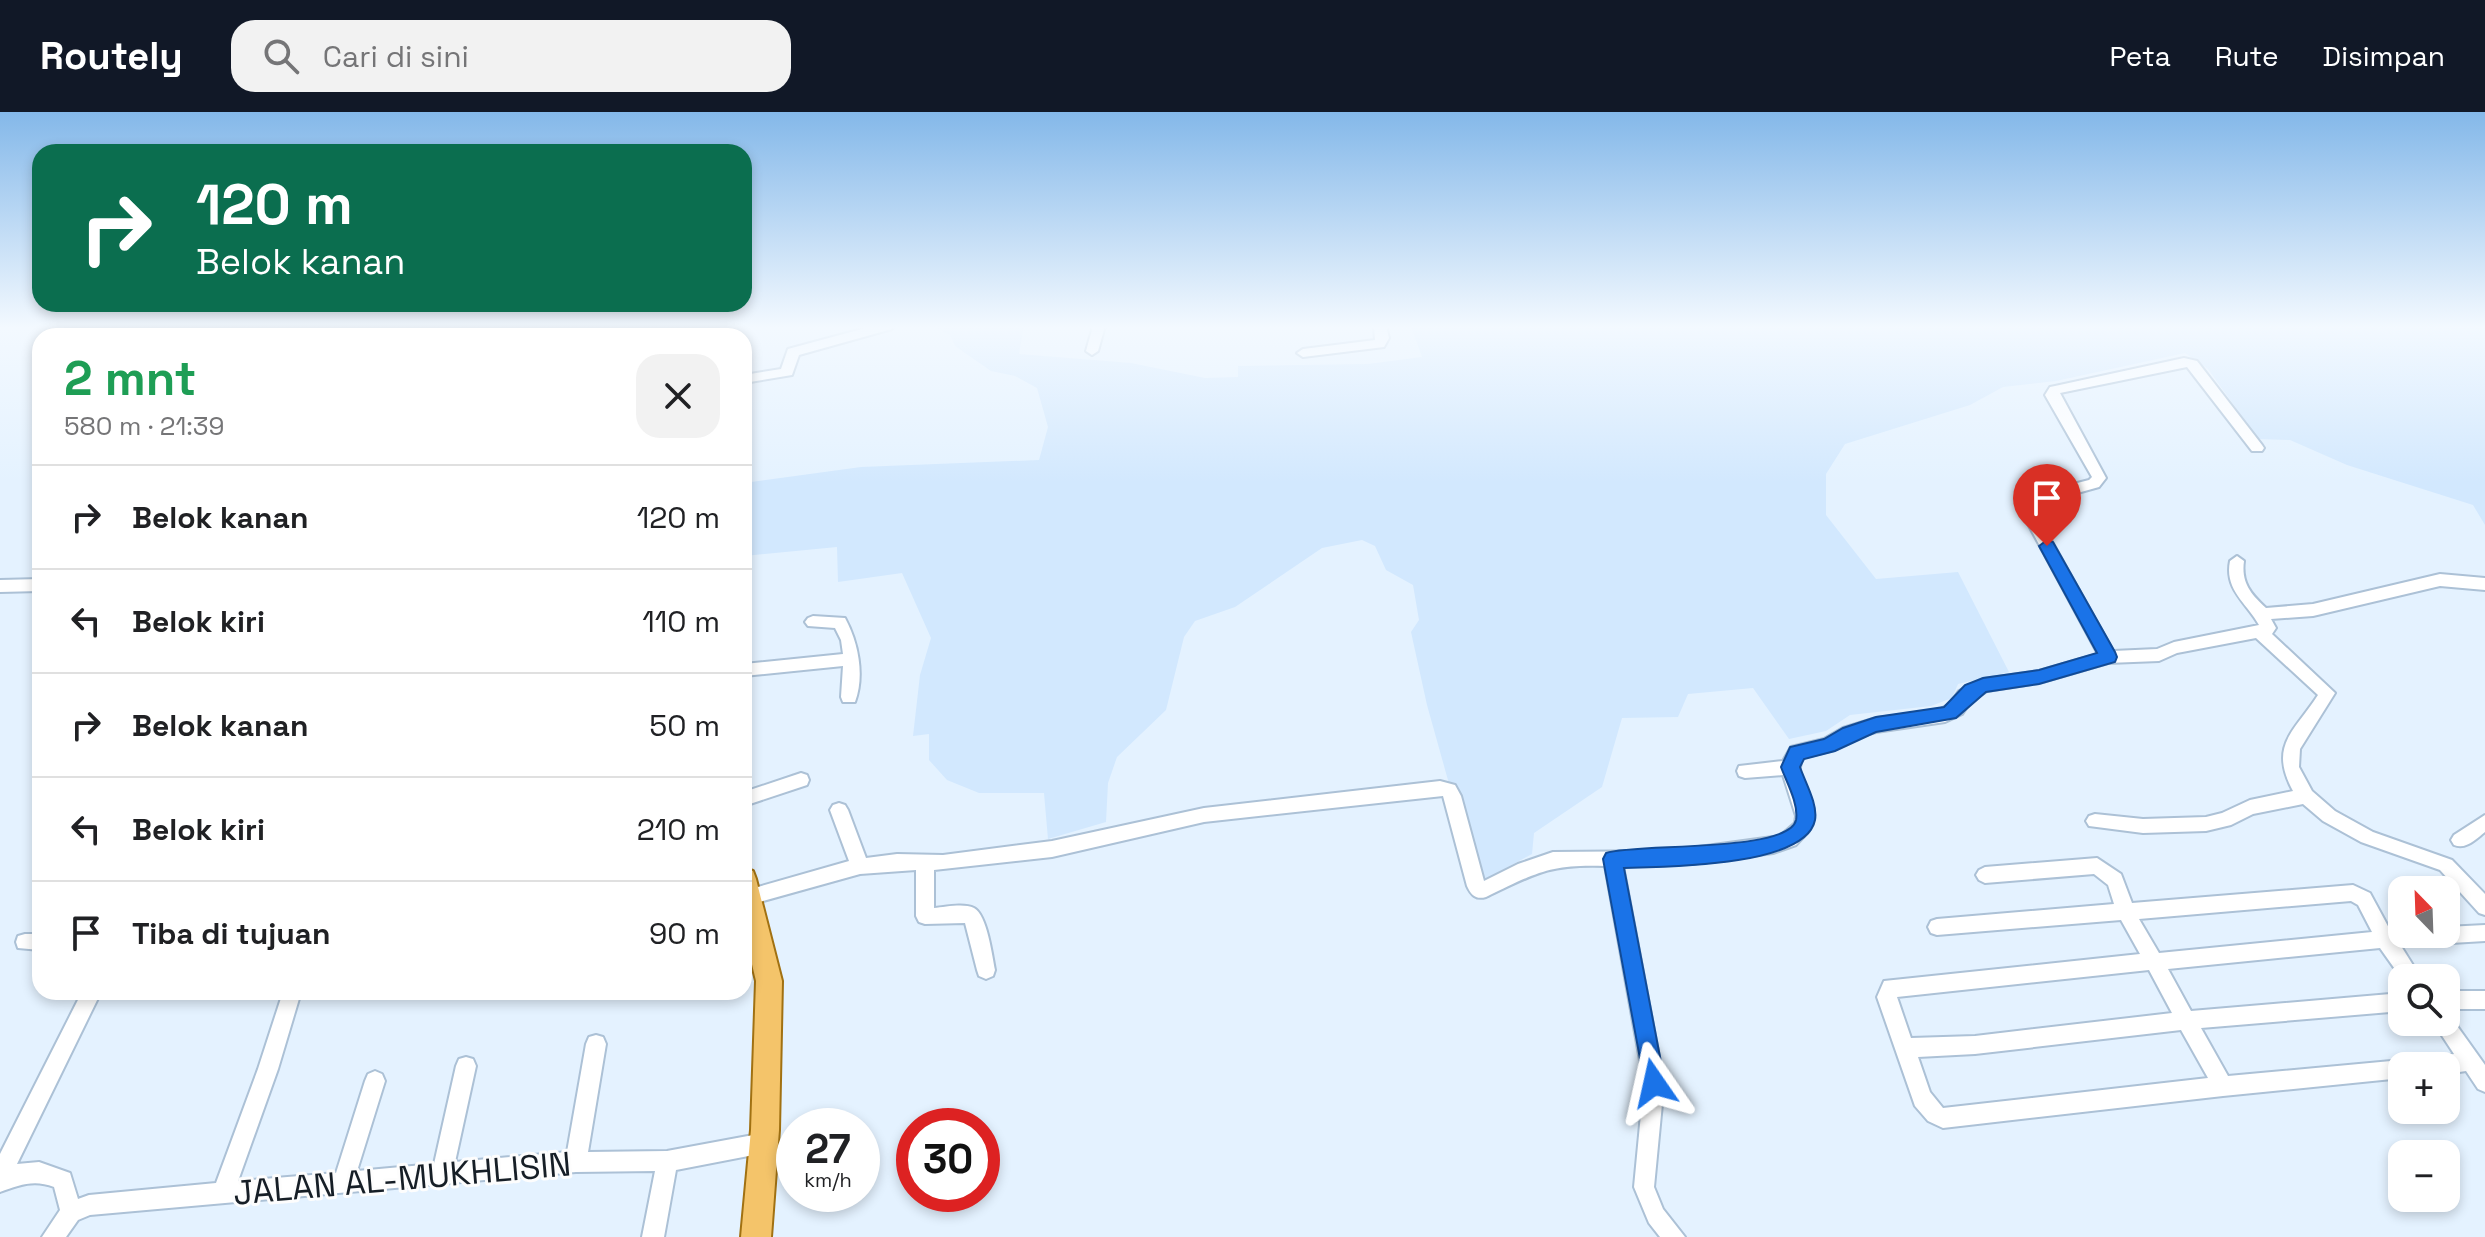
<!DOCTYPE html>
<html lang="id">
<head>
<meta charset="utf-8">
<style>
	body { margin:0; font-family:"Space Grotesk",sans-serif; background:#f2f2f2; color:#202124; height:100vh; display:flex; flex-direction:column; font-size:30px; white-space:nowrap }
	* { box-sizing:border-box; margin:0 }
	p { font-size:26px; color:#757577 }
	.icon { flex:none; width:44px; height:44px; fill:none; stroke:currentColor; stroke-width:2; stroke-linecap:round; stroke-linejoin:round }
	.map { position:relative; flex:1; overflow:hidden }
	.details { position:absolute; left:32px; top:216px; width:720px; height:672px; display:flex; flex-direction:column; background:#fff; border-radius:24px; box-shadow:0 4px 12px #0003 }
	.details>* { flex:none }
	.banner { position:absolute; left:32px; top:32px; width:720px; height:168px; border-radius:24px; box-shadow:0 4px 12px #0003; background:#0b6e4f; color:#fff; overflow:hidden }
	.needle { width:52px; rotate:337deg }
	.controls { position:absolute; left:2388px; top:764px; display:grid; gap:16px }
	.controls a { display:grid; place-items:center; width:72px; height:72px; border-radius:16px; background:#fff; box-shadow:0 4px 12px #0003; font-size:40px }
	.speed { position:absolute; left:776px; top:996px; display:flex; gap:16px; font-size:40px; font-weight:700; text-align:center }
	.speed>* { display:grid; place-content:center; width:104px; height:104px; border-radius:50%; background:#fff; box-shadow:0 4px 12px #0003; line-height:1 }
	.speed small { font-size:20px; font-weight:400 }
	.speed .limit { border:12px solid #d22; background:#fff; color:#111 }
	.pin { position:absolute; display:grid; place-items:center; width:68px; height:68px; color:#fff; margin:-82px -34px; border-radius:50% 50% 50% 0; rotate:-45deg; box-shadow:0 0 8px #0007 }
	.pin .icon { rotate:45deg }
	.me { position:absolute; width:88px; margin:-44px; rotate:349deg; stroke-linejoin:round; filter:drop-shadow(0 0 6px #0008) }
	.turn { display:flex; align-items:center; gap:28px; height:168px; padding:0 32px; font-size:36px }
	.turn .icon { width:104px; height:104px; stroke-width:2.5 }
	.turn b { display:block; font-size:56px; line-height:68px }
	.round { display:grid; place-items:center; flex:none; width:84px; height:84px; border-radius:24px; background:#f2f2f2 }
	.summary { display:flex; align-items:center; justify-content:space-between; height:136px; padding:0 32px }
	h1 { font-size:48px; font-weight:800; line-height:60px; color:#1e9e55 }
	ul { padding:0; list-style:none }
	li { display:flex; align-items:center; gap:24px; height:104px; padding:0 32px; border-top:2px solid #e0e0e0 }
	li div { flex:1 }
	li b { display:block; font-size:30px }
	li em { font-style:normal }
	header { display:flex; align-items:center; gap:48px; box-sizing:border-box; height:112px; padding:0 40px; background:#111827; color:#fff }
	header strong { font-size:38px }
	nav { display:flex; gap:44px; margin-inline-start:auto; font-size:28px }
	.search { width:560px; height:72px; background:#f2f2f2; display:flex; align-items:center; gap:20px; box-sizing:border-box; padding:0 28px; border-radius:24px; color:#757577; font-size:30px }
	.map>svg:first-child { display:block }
	.built { fill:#d2e8fe }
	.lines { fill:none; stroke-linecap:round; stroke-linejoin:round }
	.minor-casing { stroke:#acc1d6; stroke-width:4 }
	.major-casing { stroke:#a17112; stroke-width:4 }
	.minor { fill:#fff; fill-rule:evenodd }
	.major { fill:#f4c46a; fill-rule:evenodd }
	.route { fill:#1a73e8; stroke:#114b97; stroke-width:2 }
	.labels { text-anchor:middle; stroke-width:6; stroke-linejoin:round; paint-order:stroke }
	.near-street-label { font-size:34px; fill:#161e26; stroke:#fdfdfd }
</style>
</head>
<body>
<header>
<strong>Routely</strong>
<div class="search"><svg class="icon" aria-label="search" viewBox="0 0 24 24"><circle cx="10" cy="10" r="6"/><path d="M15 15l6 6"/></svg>Cari di sini</div>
<nav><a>Peta</a><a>Rute</a><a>Disimpan</a></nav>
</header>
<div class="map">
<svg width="2485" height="1125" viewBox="0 0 2485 1125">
	<rect width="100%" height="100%" fill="#e4f2ff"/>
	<path class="built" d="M933,214H1024L1019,242L1131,251L1205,266L1238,265V254L1368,252L1422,245L1411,214H2485V413L2473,393L2347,353L2290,328L2258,327L2208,257L2185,241L2056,269L2003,275L1970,293L1845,332L1826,362V403L1876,467L1958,460L2009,560L1958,572L1952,586L1931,594L1850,603L1826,619L1789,627L1753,576L1688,582L1678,605L1622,606L1602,675L1534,721L1532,742L1477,772L1427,593L1411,520L1419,508L1413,473L1386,458L1375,434L1362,428L1322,436L1235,495L1195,509L1184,525L1166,598L1117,645L1108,671L1106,710L1048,727L1044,681H979L947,668L929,648V622L913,624L920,563L931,526L902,461L838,470L837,435L744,444V371L861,355L1039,348L1048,315L1037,276L1015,264L991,259L955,234L950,223Z"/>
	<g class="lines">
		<defs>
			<path id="minor" d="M873,214H893L892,217L799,243L792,263L744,271V263L781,257L788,237Z
				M1093,214H1105L1098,239L1092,243L1086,239Z
				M1374,214H1386L1389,226L1384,235L1303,245L1297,241L1303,237L1375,228Z
				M2184,246L2197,249L2262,333L2264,336L2262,339H2252L2187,255L2060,281L2106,366L2099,375L2056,387L2041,410L2113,539L2157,537L2174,530L2259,513C2247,491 2224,478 2230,449L2237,444L2244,449C2241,471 2251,482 2266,496L2313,492L2440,462L2485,466V478L2440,474L2313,504L2271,507L2276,516L2272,522L2335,581L2300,637L2299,655L2312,679L2335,699L2373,720L2452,748L2485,782V803L2479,801L2440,758L2361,730L2323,709L2303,692L2253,702L2231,713L2206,719L2143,721L2089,714L2086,709L2089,704L2095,702L2143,707L2206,705L2222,701L2250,688L2293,679C2268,633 2295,619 2318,583L2256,526L2177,541L2159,549L2108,551L2039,571L1987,579L1971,589L1962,602L1945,610L1876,620L1854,626L1834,638L1802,646L1799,660L1814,704L1809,719L1796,733L1773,741L1692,752L1623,754L1664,971L1654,1075L1663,1097L1685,1125H1660L1649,1111L1634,1075L1644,971L1605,754C1549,752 1536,761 1486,785C1476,788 1471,783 1467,774L1443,684L1204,710L1052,745L934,758V796C945,795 964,791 974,796C987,803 992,843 995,858L993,864L986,867L979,864L977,858L965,811L925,812L919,810L916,804V758L860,762L749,793L744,791V779L849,749L830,698L833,693L839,691L845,693L848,698L866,746L897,742L943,743L1052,729L1204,696L1440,669L1455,673L1461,684L1484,769L1518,752L1553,740L1669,739L1780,724L1795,711L1796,704L1783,663L1745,666L1739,664L1737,659L1739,654L1783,649L1791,635L1824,627L1843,616L1876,606L1937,599L1950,592L1959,579L1983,567L2039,559L2098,542L2027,410L2046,379L2089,368L2092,365L2045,283L2050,275L2055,274Z
				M40,467V479L0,480V468Z
				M813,504L845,506C858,530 865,563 855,590H843L841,585L843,554L744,564V552L843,542L841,528L835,516L808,514L805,510L808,506Z
				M801,661L807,663L809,668L807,673L744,694V680Z
				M2485,703V720C2476,727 2466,738 2454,733L2451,728L2454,723Z
				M2097,746L2121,762L2132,791L2353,773L2370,781L2390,818H2402V822H2446V815L2485,813V829L2401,834L2421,866L2402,867L2380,836L2168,857L2191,899L2402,881V899L2201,916L2228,964L2402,948L2411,954H2402V966L2223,984L1943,1016L1928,1009L1915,994L1877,885L1884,869L2140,842L2121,808L1937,823L1931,821L1928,815L1931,809L1937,807L2114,792L2108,773L2094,762L1985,771L1979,768L1976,763L1979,758L1985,755ZM2351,789L2358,793L2372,820L2159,841L2139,807ZM2149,858L2172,901L1975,924L1911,926L1897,885ZM2181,918L2208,966L1943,996L1930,980L1918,945L1975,942Z
				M25,822H40V838L18,836L16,830L18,824Z
				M2446,879H2485V897H2446Z
				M82,880H101L17,1052L39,1050L70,1061L78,1087L89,1083L216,1071L258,957L283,880H301L278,957L238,1069L336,1061L365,969L368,962L375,959L382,962L385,969L357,1059L434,1052L456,954L459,947L466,945L473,947L476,954L455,1050L567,1040L586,932L589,925L596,923L603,925L606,932L588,1040L667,1039L764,1021L771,1024L774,1031L771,1038L764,1041L676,1058L664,1125H642L655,1059L576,1060L90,1103L78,1108L66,1125H42L60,1098L54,1075C34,1067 19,1073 0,1080V1042Z
				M2446,902L2450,904L2485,953V980L2478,977L2466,959L2446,962V954H2426L2429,947L2454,942L2433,910H2446Z"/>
			<path id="major" d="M674,214H692L687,224H669Z
				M744,756L753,759L756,767L782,869L779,1018L771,1125H741L751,1018L756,869L744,819Z"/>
		</defs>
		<use href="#minor" class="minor-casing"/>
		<use href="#major" class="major-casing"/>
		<use href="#minor" class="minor"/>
		<use href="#major" class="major"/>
	</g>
	<linearGradient id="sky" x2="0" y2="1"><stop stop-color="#84b8e9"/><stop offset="0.58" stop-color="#f3f9ff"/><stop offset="1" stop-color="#f3f9ff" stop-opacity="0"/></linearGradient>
	<rect width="2485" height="371" fill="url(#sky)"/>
	<path class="route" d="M2047,428L2053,430L2115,540L2117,545L2115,550L2039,572L1986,580L1956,606L1876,620L1835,639L1804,647L1800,655C1805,670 1818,692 1815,708C1806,755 1663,755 1624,756L1665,971L1662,979L1654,982L1646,979L1603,747L1606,741C1634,731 1789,741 1796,708C1799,692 1786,669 1781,655L1790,635L1824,627L1843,616L1876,605L1944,595L1965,573L1983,566L2039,558L2097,541L2039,434Z"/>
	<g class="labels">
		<g class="near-street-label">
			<text transform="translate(402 1066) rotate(-5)" y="12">JALAN AL-MUKHLISIN</text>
		</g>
	</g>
</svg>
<div class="controls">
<a><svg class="needle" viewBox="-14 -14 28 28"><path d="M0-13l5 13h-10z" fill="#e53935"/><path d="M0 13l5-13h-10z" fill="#757577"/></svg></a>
<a><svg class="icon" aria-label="search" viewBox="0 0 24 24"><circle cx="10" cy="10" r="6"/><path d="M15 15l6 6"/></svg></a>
<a>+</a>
<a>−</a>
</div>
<div class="speed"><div>27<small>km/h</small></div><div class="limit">30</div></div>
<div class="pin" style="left:2047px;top:434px;background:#d93025"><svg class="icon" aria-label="arrive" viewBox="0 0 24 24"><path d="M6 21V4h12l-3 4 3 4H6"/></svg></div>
<svg class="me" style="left:1654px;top:971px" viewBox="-20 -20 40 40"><path d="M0-17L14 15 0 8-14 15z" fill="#1a73e8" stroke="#fff" stroke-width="4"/></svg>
<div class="banner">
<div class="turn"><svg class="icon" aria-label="right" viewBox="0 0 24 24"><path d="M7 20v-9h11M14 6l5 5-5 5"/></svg><div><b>120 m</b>Belok kanan</div></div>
</div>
<section class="details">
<div class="summary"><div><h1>2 mnt</h1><p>580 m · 21:39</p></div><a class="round"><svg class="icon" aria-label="close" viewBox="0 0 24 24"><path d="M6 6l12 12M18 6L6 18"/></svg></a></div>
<ul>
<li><svg class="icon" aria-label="right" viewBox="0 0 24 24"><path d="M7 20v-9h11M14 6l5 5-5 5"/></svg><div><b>Belok kanan</b></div><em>120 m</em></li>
<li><svg class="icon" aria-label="left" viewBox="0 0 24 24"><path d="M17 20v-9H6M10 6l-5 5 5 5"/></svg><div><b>Belok kiri</b></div><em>110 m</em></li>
<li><svg class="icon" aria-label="right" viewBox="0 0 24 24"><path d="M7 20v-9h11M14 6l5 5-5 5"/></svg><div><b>Belok kanan</b></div><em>50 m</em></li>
<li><svg class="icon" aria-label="left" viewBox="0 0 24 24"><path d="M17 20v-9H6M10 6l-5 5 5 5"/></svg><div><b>Belok kiri</b></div><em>210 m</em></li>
<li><svg class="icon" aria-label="arrive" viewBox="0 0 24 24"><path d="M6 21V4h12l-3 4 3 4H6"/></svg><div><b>Tiba di tujuan</b></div><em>90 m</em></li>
</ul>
</section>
</div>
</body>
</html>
